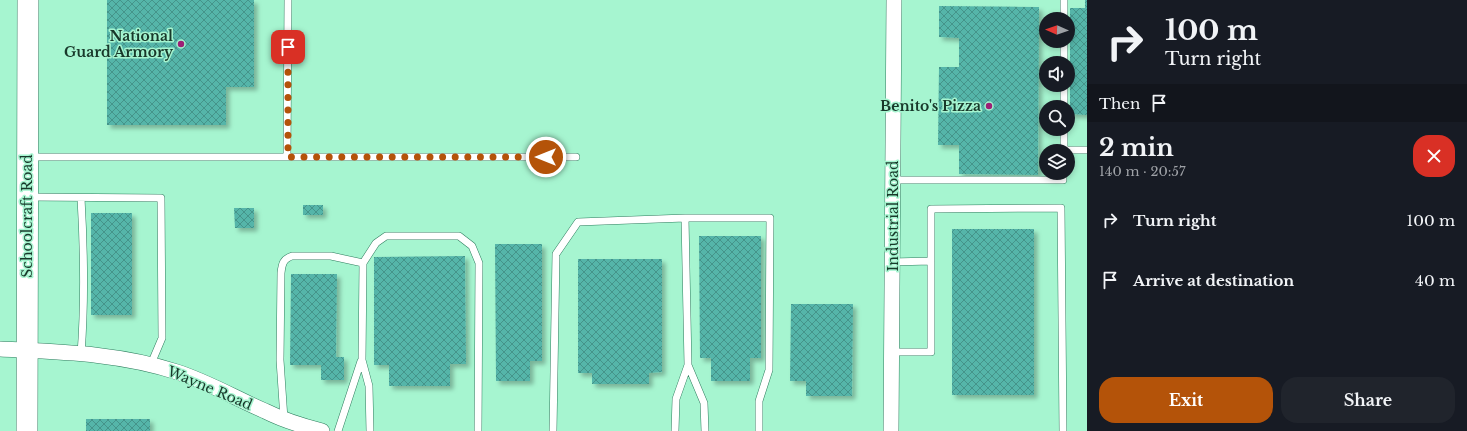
<!DOCTYPE html>
<html lang="en">
<head>
<meta charset="utf-8">
<style>
	body { margin:0; font-family:"Libre Baskerville",serif; background:#20242c; color:#f1f3f6; height:100vh; display:flex; flex-direction:column; font-size:15px; white-space:nowrap }
	* { box-sizing:border-box; margin:0 }
	p { font-size:13px; color:#9ea1a6 }
	.icon { flex:none; width:22px; height:22px; fill:none; stroke:currentColor; stroke-width:2; stroke-linecap:round; stroke-linejoin:round }
	.map { position:relative; flex:1; overflow:hidden }
	.details { display:flex; flex-direction:column; background:#171b24; width:380px }
	.details>* { flex:none }
	.top-card { background:#171b24; color:#f1f3f6; overflow:hidden }
	.needle { width:26px; rotate:272deg }
	.buttons { position:absolute; left:1039px; top:12px; display:grid; gap:8px }
	.buttons a { display:grid; place-items:center; width:36px; height:36px; border-radius:50%; background:#171b24; box-shadow:0 2px 6px #0003; font-size:20px }
	.pin { position:absolute; display:grid; place-items:center; width:34px; height:34px; color:#fff; margin:-17px; border-radius:8px; box-shadow:0 2px 6px #0006 }
	.me { position:absolute; width:44px; margin:-22px; rotate:270deg; stroke-linejoin:round; filter:drop-shadow(0 0 3px #0008) }
	.turn { display:flex; align-items:center; gap:14px; height:84px; padding:0 12px; font-size:18px }
	.turn .icon { width:52px; height:52px; stroke-width:2.5 }
	.turn b { display:block; font-size:28px; line-height:34px }
	.then { display:flex; align-items:center; height:38px; padding:0 12px; background:#0003; gap:8px; font-size:15px }
	.round { display:grid; place-items:center; flex:none; width:42px; height:42px; border-radius:16px; background:#20242c }
	.headline { display:flex; align-items:center; justify-content:space-between; height:68px; padding:0 12px }
	h1 { font-size:24px; font-weight:700; line-height:30px }
	.primary-button { display:flex; gap:8px; margin-top:auto; padding:8px 12px }
	.primary-button a { flex:1; height:46px; border-radius:16px; background:#b45309; color:#fff; font-size:16px; font-weight:700; line-height:46px; text-align:center }
	.primary-button a+a { background:#20242c; color:#f1f3f6 }
	ul { padding:0; list-style:none }
	li { display:flex; align-items:center; gap:12px; height:60px; padding:0 12px }
	li div { flex:1 }
	li b { display:block; font-size:15px }
	li em { font-style:normal }
	main { display:flex; flex:1; min-height:0 }
	.map>svg:first-child { display:block }
	.building { fill:url(#building-cross-hatch); filter:url(#shadow) }
	.lines { fill:none; stroke-linecap:round; stroke-linejoin:round }
	.lane-casing { stroke:#2e7d5e; stroke-width:8 }
	.street-casing { stroke:#2e7d5e; stroke-width:16 }
	.secondary-casing { stroke:#2e7d5e; stroke-width:22 }
	.lane { stroke:#fff; stroke-width:7 }
	.street { stroke:#fff; stroke-width:15 }
	.secondary { stroke:#fff; stroke-width:21 }
	.route { stroke:#b45309; stroke-width:7; stroke-dasharray:0 12.6 }
	.poi-dot { fill:#9d2076; stroke:#a6f5d0; stroke-width:1.5 }
	.labels { text-anchor:middle; stroke-width:3; stroke-linejoin:round; paint-order:stroke }
	.poi-label { font-size:14px; font-weight:bold; fill:#18382a; stroke:#a6f5d0; text-anchor:end }
	.street-label { font-size:14px; fill:#18382a; stroke:#a6f5d0 }
</style>
</head>
<body>
<main>
<div class="map">
<svg width="1087" height="431" viewBox="0 0 1087 431">
	<defs>
		<pattern id="building-cross-hatch" width="8" height="8" patternUnits="userSpaceOnUse"><rect width="8" height="8" fill="#55b5a9"/><path d="M0 0l8 8M0 8l8-8" fill="none" stroke="#45948a"/></pattern>
		<filter id="shadow"><feDropShadow dx="3.5" dy="3.5" stdDeviation="2" flood-color="#0004"/></filter>
	</defs>
	<rect width="100%" height="100%" fill="#a6f5d0"/>
	<path class="building" d="M107,0H254V87H226V125H107Z
		M1085,0H1087V115L1070,114V8H1085Z
		M939,6L1039,7L1038,175L959,174V145H938L939,67H959V38L939,37Z
		M303,205H323V215H303Z
		M234,208H254V228H235Z
		M91,213H132V315H91Z
		M952,229H1034V395H952Z
		M699,236H761V358H750V381H711V358H700Z
		M495,244H542V361H530V381H496Z
		M465,256L466,364H450V386H389V365H374V257Z
		M578,259H662V372L649,373V384H592V373H578Z
		M291,274H337L336,357H344V380H321V365H290Z
		M791,304H853L852,396H806V381H790Z
		M86,419H150V431H86Z"/>
	<g class="lines">
		<defs>
			<path id="lane" d="M1064,19V0
				M1064,63V41
				M1064,107V85
				M1064,129V150H1087
				M30,157H576
				M287,157L288,0
				M893,180H1063V173
				M28,197L161,198L162,338L151,364
				M81,198C84,250 85,302 81,354
				M892,262L931,261
				M892,352H931V209L1061,208L1063,431
				M284,419L280,360L281,273C282,264 283,259 292,256H331L363,263
				M338,431L361,361
				M370,431L369,386L362,360L363,263L376,243L386,236H459L472,246L479,263L478,431
				M553,431L556,254L578,222L685,218
				M675,431L676,399L688,365
				M705,431L704,403L688,365L685,218H770L769,370L759,401V431"/>
			<path id="street" d="M0,349C60,352 119,353 177,372C208,382 235,398 265,411C283,420 302,426 322,431
				M891,431L894,0"/>
			<path id="secondary" d="M27,431L28,0"/>
		</defs>
		<use href="#lane" class="lane-casing"/>
		<use href="#street" class="street-casing"/>
		<use href="#secondary" class="secondary-casing"/>
		<use href="#lane" class="lane"/>
		<use href="#street" class="street"/>
		<use href="#secondary" class="secondary"/>
	</g>
	<g class="lines">
		<path class="route" d="M288,47V157H546"/>
	</g>
	<g class="poi-dot">
		<circle cx="181" cy="44" r="4"/>
		<circle cx="989" cy="106" r="4"/>
	</g>
	<g class="labels">
		<g class="poi-label">
			<text x="173" y="41">National<tspan x="173" dy="16">Guard Armory</tspan></text>
			<text x="981" y="111">Benito's Pizza</text>
		</g>
		<g class="street-label">
			<text transform="translate(27 216) rotate(-90)" y="5">Schoolcraft Road</text>
			<text transform="translate(893 216) rotate(-90)" y="5">Industrial Road</text>
			<text transform="translate(210 388) rotate(23)" y="5">Wayne Road</text>
		</g>
	</g>
</svg>
<div class="buttons">
<a><svg class="needle" viewBox="-14 -14 28 28"><path d="M0-13l5 13h-10z" fill="#e53935"/><path d="M0 13l5-13h-10z" fill="#9ea1a6"/></svg></a>
<a><svg class="icon" aria-label="sound" viewBox="0 0 24 24"><path d="M4 9h4l5-4v14l-5-4H4zM17 9q2 3 0 6"/></svg></a>
<a><svg class="icon" aria-label="search" viewBox="0 0 24 24"><circle cx="10" cy="10" r="6"/><path d="M15 15l6 6"/></svg></a>
<a><svg class="icon" aria-label="layers" viewBox="0 0 24 24"><path d="M12 4l9 5-9 5-9-5zM3 14l9 5 9-5"/></svg></a>
</div>
<div class="pin" style="left:288px;top:47px;background:#d93025"><svg class="icon" aria-label="arrive" viewBox="0 0 24 24"><path d="M6 21V4h12l-3 4 3 4H6"/></svg></div>
<svg class="me" style="left:546px;top:157px" viewBox="-20 -20 40 40"><circle r="17" fill="#b45309" stroke="#fff" stroke-width="3"/><path d="M0-11L8 9 0 5-8 9z" fill="#fff"/></svg>
</div>
<section class="details">
<div class="top-card">
<div class="turn"><svg class="icon" aria-label="right" viewBox="0 0 24 24"><path d="M7 20v-9h11M14 6l5 5-5 5"/></svg><div><b>100 m</b>Turn right</div></div>
<div class="then">Then<svg class="icon" aria-label="arrive" viewBox="0 0 24 24"><path d="M6 21V4h12l-3 4 3 4H6"/></svg></div>
</div>
<div class="headline"><div><h1>2 min</h1><p>140 m · 20:57</p></div><a class="round" style="background:#d93025;color:#fff"><svg class="icon" aria-label="close" viewBox="0 0 24 24"><path d="M6 6l12 12M18 6L6 18"/></svg></a></div>
<ul>
<li><svg class="icon" aria-label="right" viewBox="0 0 24 24"><path d="M7 20v-9h11M14 6l5 5-5 5"/></svg><div><b>Turn right</b></div><em>100 m</em></li>
<li><svg class="icon" aria-label="arrive" viewBox="0 0 24 24"><path d="M6 21V4h12l-3 4 3 4H6"/></svg><div><b>Arrive at destination</b></div><em>40 m</em></li>
</ul>
<div class="primary-button"><a>Exit</a><a>Share</a></div>
</section>
</main>
</body>
</html>
